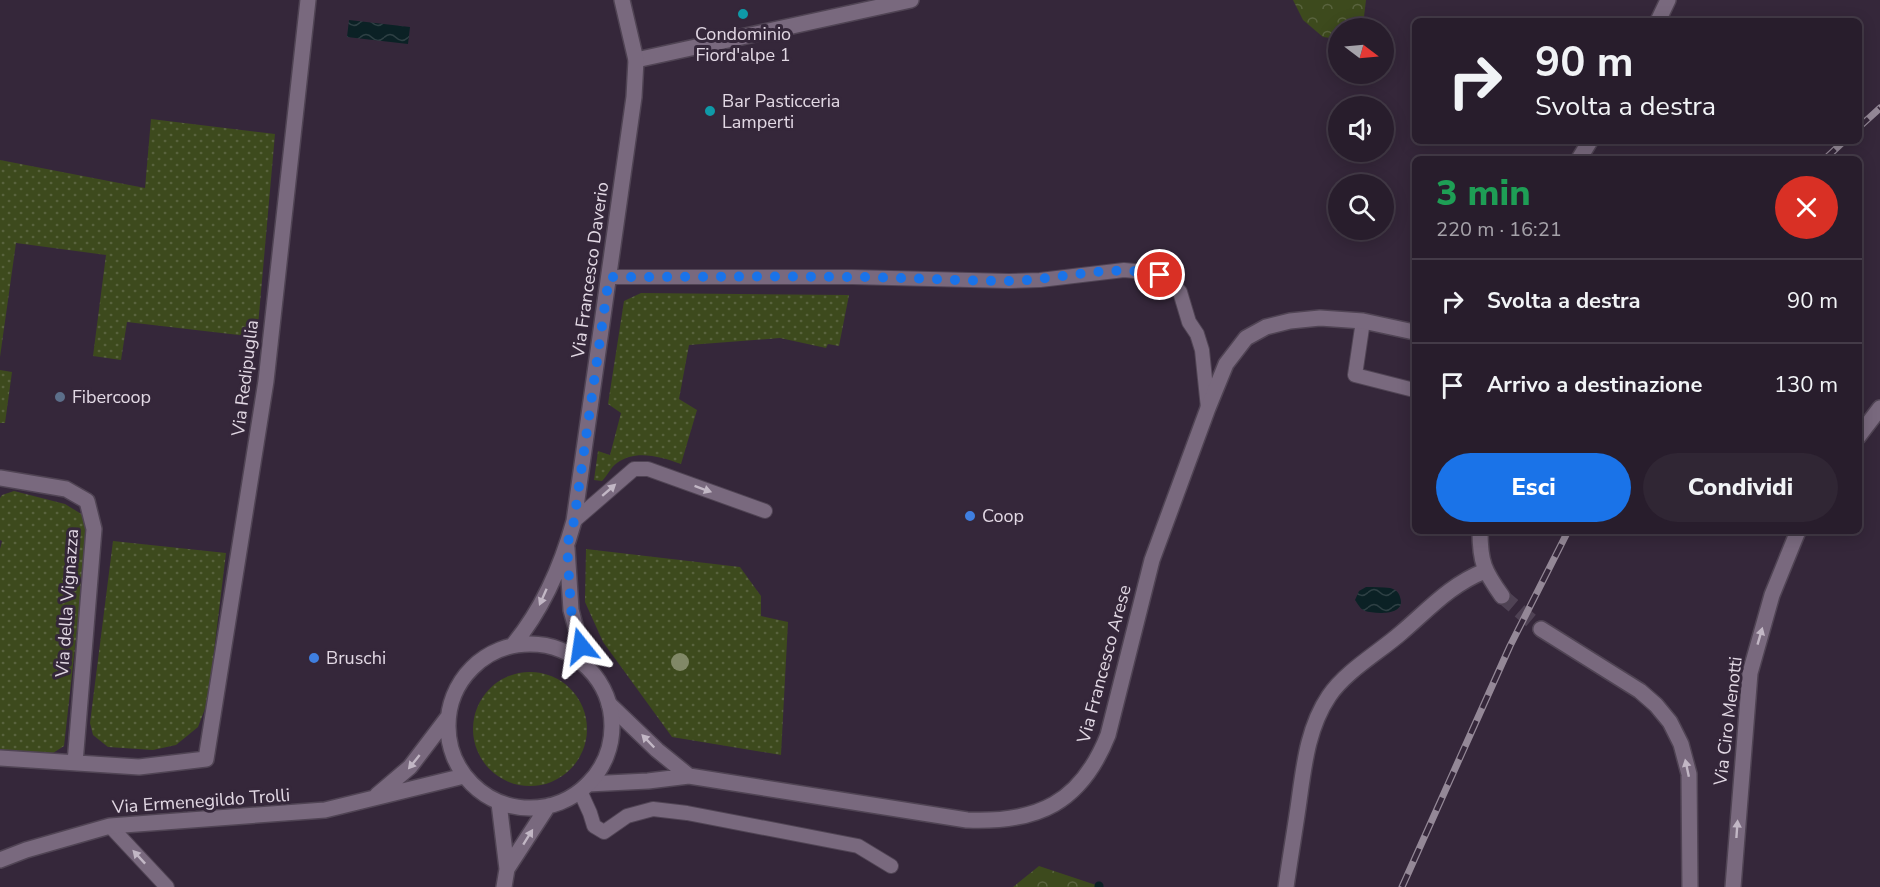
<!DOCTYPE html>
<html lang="it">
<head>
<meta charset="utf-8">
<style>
	body { margin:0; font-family:"Nunito Sans",sans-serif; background:#302634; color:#f1f3f6; height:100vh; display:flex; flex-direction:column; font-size:22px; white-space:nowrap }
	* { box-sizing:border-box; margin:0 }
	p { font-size:20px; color:#a5a2a9 }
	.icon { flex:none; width:33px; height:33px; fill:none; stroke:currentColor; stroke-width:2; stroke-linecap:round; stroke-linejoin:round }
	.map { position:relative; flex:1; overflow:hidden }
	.sheet { position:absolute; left:1412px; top:156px; width:450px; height:378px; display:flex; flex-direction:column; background:#281d2c; border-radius:9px; box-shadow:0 3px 15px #0003,0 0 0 2px #443b48 }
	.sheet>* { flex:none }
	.banner { position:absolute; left:1412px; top:18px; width:450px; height:126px; border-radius:9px; box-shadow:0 3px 15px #0003,0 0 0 2px #443b48; background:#281d2c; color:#f1f3f6; overflow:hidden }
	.needle { width:39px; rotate:106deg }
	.controls { position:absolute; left:1328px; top:18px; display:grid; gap:12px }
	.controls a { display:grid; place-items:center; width:66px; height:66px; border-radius:50%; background:#281d2c; box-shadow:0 3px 15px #0003,0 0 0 2px #443b48; font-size:30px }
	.pin { position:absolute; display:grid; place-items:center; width:51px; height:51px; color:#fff; margin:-26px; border:3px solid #fff; border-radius:50%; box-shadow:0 2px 6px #0007 }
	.me { position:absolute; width:66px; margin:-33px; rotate:345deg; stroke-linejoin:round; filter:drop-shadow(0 0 4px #0008) }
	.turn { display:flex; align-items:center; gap:21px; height:126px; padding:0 24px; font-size:27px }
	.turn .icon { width:78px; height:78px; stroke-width:2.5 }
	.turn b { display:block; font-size:42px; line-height:51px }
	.round { display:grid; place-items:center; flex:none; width:63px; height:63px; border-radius:32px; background:#302634 }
	.overview { display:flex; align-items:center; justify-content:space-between; height:102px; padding:0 24px }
	h1 { font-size:36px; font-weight:800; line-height:45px; color:#1e9e55 }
	.action { display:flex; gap:12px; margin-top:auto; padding:12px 24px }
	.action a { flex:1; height:69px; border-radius:36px; background:#1a73e8; color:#fff; font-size:24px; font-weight:800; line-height:69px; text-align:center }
	.action a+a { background:#302634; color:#f1f3f6 }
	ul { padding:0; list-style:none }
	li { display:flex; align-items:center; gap:18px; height:84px; padding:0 24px; border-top:2px solid #443b48 }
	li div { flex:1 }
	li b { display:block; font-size:22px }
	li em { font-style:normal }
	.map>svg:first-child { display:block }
	.grass { fill:url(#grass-dots) }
	.forest { fill:url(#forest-crowns) }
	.water { fill:url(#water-waves) }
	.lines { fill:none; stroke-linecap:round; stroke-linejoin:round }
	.stream { stroke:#0b2125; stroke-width:9 }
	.street-tunnel { stroke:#4f4254; stroke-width:15; stroke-dasharray:15 8; stroke-linecap:butt }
	.lane-casing { stroke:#504454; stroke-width:16 }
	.street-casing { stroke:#504454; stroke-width:18 }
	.secondary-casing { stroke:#504454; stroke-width:18 }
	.lane { stroke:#79697e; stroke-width:14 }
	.street { stroke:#79697e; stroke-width:15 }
	.secondary { stroke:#79697e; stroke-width:15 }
	.rail-casing { stroke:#948897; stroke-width:7 }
	.rail { stroke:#35273a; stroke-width:4.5; stroke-dasharray:14; stroke-linecap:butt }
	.tree { fill:#818867 }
	.oneway { fill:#c2b7c5 }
	.route { stroke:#1a73e8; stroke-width:10; stroke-dasharray:0 18 }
	.culture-dot { fill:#0f9aa8; stroke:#35273a; stroke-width:2 }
	.service-dot { fill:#5c6f8a; stroke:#35273a; stroke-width:2 }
	.shop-dot { fill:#3f7fe0; stroke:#35273a; stroke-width:2 }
	.labels { text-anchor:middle; stroke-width:6; stroke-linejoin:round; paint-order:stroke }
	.poi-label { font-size:18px; fill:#e2d8e4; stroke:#35273a; text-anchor:start }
	.street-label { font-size:18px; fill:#e2d8e4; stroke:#35273a }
</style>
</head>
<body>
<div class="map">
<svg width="1880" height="887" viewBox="0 0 1880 887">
	<defs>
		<pattern id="grass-dots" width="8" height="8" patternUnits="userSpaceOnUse" patternTransform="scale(1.5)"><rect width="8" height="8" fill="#3d4a1d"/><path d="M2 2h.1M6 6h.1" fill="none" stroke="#59633e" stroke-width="1.8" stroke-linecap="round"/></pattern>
		<pattern id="forest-crowns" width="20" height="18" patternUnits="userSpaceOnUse" patternTransform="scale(1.5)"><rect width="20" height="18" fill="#3d4a1d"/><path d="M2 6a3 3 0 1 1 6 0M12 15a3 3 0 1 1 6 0" fill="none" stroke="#59633e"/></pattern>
		<pattern id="water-waves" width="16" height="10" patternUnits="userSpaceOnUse" patternTransform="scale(1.5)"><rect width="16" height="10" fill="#0b2125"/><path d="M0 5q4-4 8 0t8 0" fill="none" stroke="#2e4044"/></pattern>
	</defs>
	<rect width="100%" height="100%" fill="#35273a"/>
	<path class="grass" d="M151,119L275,134L257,337L127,322L121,360L93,356L106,255L16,243L0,357V160L145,188Z
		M641,293L849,295L839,346L828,344L826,348L780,338L689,345L679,399L697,410L681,464C661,457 636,449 617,463C611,467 607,476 602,481L594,480L598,451L610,455L621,413L608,404L624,301Z
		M0,370L12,372L5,423H0Z
		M14,491L65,504L83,515L87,540L64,746L50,755L0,750V549L2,541L0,540V498L2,495Z
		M113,541L226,553L208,701L198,727L176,745L153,750L108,747L93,735L90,723Z
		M586,549L740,567L761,596V616L788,622L781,755L672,737L603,642L585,602Z
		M473 729a57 57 0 1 1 114 0a57 57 0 1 1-114 0Z"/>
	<path class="forest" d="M1293,0H1366L1363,25L1360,28H1338V39L1323,37L1303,20Z
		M1039,866L1099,886L1103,887H1013Z"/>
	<path class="water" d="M349,20L410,27L408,44L347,37Z
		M1366,587C1374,587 1383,587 1390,588C1395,589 1399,592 1400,597C1407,616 1375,614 1365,611C1360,609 1358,604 1355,600L1359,591Z"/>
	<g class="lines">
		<path class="stream" d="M1099,886V887"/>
		<path class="street-tunnel" d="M1502,596L1541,629"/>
		<defs>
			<path id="lane" d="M609,277H852L1009,281L1040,280L1124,270L1145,272L1160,275L1170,281L1180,292L1189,322L1197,334L1202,350L1208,408
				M1363,321L1355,375L1414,390
				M574,521L634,469H648L765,511
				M580,791L590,813L594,826L604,832L627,816L653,809L687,813L858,846L891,866
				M110,826L167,887"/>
			<path id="street" d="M1658,21L1668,0
				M636,60L911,0
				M1579,159L1590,141
				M1858,437L1880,408
				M0,478L66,489L87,501L94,529L75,763
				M1480,531C1480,562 1484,571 1502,596
				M1541,629L1640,691L1656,705L1670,722L1681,744L1689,774L1690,887
				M609,704L657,750L689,776
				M0,758L139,767L206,759L266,381L308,0
				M588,784L648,781L689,776L967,820C1038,823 1081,803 1108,735L1152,560L1208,408L1226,364L1246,338L1266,327L1290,321L1320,318L1363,321L1414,332
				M1286,887C1290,858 1295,830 1299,801C1304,765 1308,727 1329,696C1346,671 1378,653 1401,633C1428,610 1451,584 1485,571
				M1733,887L1750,673L1772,595L1798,531"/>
			<path id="secondary" d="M567,548L571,610L586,665
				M448 726a82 82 0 1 1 164 0a82 82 0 1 1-164 0Z
				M513,645C542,610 562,564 574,521L634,97L636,60L622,0
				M377,795L410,767L448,717
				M499,803L507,869L504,887
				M0,860L26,850L110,826L325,810L464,776
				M507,869L548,806"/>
		</defs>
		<use href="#lane" class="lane-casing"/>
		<use href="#street" class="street-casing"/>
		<use href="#secondary" class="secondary-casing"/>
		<use href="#lane" class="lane"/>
		<use href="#street" class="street"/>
		<use href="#secondary" class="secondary"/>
		<defs>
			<path id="rail" d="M1858,128L1880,108
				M1825,159L1844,141
				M1402,887L1510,646L1568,531"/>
		</defs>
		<use href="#rail" class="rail-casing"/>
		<use href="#rail" class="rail"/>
	</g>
	<circle class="tree" cx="680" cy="662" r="9"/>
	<defs><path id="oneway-solid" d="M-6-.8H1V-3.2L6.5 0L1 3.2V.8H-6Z" transform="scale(1.5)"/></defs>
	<g class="oneway">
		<use href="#oneway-solid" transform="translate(703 489) rotate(20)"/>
		<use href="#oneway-solid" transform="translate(609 490) rotate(-41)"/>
		<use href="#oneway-solid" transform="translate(543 597) rotate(114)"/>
		<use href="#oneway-solid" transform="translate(1760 636) rotate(-74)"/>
		<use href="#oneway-solid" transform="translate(648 741) rotate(-134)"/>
		<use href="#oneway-solid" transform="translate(414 762) rotate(129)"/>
		<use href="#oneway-solid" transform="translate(1687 768) rotate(-102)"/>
		<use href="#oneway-solid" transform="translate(1737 829) rotate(-86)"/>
		<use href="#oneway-solid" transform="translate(528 837) rotate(-58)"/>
		<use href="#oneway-solid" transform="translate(139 857) rotate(-133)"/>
	</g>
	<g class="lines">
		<path class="route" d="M581,646L571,610L567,545L574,521L609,277C690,277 770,276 851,277C904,277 957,281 1010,281C1060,280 1111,263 1160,275"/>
	</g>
	<g class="culture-dot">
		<circle cx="743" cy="14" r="6"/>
		<circle cx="710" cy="111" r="6"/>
	</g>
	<circle class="service-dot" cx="60" cy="397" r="6"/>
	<g class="shop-dot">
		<circle cx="970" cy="516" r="6"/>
		<circle cx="314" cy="658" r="6"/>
	</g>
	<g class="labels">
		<g class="poi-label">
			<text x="743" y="40" text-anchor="middle">Condominio<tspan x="743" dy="21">Fiord'alpe 1</tspan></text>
			<text x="722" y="107">Bar Pasticceria<tspan x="722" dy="21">Lamperti</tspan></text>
			<text x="72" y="403">Fibercoop</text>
			<text x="982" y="522">Coop</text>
			<text x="326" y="664">Bruschi</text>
		</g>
		<g class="street-label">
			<text transform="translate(590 270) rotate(-82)" y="6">Via Francesco Daverio</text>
			<text transform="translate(245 378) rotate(-83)" y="6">Via Redipuglia</text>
			<text transform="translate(67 603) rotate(-86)" y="6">Via della Vignazza</text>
			<text transform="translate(1104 664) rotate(-75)" y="6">Via Francesco Arese</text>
			<text transform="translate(1728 721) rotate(-83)" y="6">Via Ciro Menotti</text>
			<text transform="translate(201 801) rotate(-4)" y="6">Via Ermenegildo Trolli</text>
		</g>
	</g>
</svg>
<div class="controls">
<a><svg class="needle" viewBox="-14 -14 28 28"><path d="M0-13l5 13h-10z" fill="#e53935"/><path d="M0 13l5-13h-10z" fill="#a5a2a9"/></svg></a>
<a><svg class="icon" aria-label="sound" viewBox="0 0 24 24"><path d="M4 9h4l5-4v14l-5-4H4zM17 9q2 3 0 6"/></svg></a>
<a><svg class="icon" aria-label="search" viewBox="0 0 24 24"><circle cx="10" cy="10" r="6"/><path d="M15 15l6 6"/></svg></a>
</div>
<div class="pin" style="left:1160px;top:275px;background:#d93025"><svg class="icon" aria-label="arrive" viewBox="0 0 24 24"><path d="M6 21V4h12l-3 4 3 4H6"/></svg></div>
<svg class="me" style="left:581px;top:646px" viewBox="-20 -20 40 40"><path d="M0-17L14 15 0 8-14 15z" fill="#1a73e8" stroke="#fff" stroke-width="4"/></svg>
<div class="banner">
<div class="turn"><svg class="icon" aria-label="right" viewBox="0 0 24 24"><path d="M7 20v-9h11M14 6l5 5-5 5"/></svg><div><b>90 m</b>Svolta a destra</div></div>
</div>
<section class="sheet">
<div class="overview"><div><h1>3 min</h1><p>220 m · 16:21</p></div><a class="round" style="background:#d93025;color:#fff"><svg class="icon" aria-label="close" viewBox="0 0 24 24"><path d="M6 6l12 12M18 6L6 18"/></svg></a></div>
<ul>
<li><svg class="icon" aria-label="right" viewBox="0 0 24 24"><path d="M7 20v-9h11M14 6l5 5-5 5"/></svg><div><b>Svolta a destra</b></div><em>90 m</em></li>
<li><svg class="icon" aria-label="arrive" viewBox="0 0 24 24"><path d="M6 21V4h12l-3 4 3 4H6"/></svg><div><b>Arrivo a destinazione</b></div><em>130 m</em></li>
</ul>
<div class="action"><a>Esci</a><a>Condividi</a></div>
</section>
</div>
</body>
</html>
